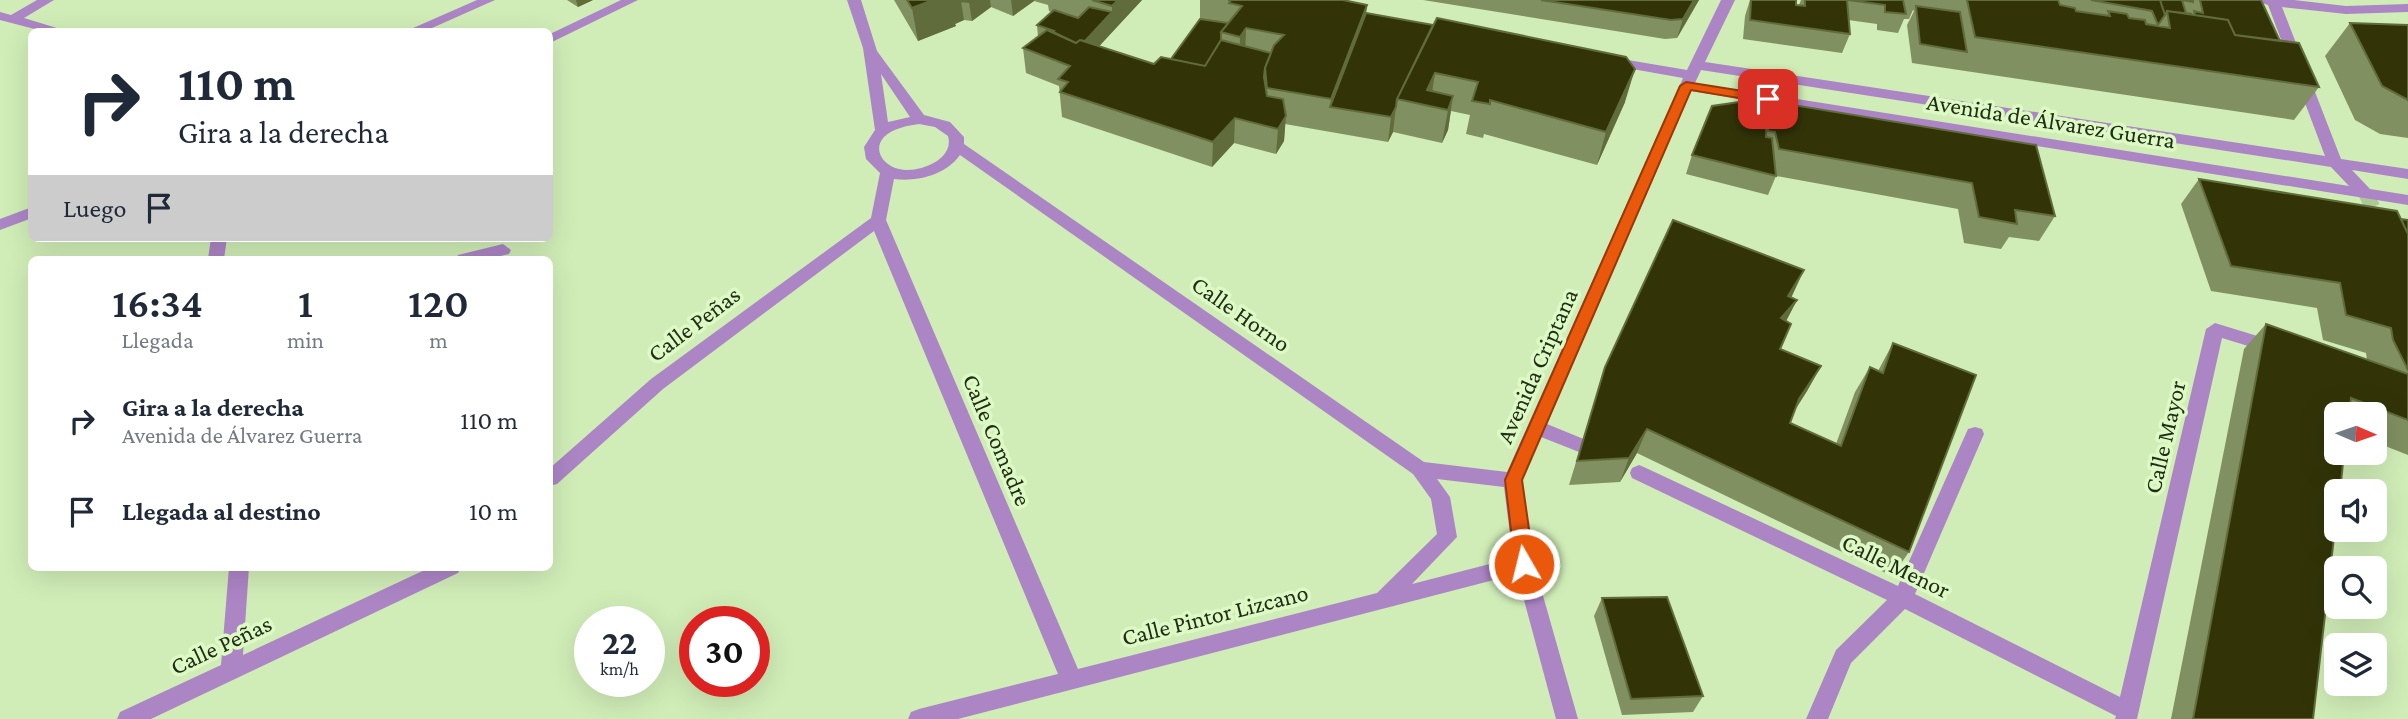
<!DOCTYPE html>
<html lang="es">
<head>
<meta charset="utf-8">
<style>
	body { margin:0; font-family:"Crimson Pro",serif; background:#f2f2f3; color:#1f2937; height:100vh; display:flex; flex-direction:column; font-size:26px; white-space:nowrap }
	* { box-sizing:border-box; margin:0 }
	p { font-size:23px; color:#747a83 }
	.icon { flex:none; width:38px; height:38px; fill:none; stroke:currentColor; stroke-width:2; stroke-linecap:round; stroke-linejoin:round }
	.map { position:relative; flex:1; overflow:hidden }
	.sheet { position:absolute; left:28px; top:256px; width:525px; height:315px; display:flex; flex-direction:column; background:#fff; border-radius:10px; box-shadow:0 7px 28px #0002 }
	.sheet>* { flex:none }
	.banner { position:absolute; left:28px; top:28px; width:525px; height:214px; border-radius:10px; box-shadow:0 7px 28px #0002; background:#fff; color:#1f2937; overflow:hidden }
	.needle { width:46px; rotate:92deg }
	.fabs { position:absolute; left:2324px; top:402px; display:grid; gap:14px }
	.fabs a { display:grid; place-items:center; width:63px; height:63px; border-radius:10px; background:#fff; box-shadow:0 7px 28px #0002; font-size:35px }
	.speed { position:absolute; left:574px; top:606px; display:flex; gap:14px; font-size:35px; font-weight:700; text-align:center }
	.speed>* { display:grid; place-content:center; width:91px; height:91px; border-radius:50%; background:#fff; box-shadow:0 7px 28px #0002; line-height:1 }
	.speed small { font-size:18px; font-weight:400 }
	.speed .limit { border:10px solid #d22; background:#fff; color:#111 }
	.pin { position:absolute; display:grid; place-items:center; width:60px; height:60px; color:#fff; margin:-30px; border-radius:14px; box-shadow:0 4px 10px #0006 }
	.me { position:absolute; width:77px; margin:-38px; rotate:352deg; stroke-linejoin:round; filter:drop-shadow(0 0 5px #0008) }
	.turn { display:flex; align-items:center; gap:24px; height:147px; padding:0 35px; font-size:32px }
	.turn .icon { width:91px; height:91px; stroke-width:2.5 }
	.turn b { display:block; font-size:49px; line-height:60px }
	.then { display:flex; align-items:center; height:66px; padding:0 35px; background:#0003; gap:14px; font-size:26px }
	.eta { display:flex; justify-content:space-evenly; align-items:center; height:119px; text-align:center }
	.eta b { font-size:42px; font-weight:600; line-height:49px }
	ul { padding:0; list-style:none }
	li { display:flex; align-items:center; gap:21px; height:91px; padding:0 35px }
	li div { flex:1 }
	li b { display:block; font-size:26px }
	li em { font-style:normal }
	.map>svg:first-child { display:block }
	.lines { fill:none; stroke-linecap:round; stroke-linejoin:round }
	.minor-tunnel { stroke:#adc797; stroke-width:15; stroke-dasharray:15 8; stroke-linecap:butt }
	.minor { fill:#ac85c5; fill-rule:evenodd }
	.wall { fill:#819060 }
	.shaded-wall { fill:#616c3c }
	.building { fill:#323408; stroke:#616c3c; stroke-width:2 }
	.route { fill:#ea580c; stroke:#983908; stroke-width:2 }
	.labels { text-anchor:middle; stroke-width:7; stroke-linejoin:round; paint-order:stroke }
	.street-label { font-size:24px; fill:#222d19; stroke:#ddfac4 }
</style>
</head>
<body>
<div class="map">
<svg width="2408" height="719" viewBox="0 0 2408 719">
	<rect width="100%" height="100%" fill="#d0edb7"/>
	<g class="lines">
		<path class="minor-tunnel" d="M2366,194L2383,228"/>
		<path class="minor" d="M37,0H54L24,18L70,32H46L0,20V12L11,15Z
			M477,0H495L423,32H404Z
			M621,0H638L550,43V34Z
			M847,0H861L877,51L924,115L950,122L964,137V144L1424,462L1507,472L1683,78L1610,65L1603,61L1610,57L1687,70L1721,0H1735L1705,62L2325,156L2268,5L2253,0H2294L2346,6L2408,4V12L2346,14L2282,7L2341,159L2408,169V179L2352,170L2370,189L2408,195V205L1691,91L1547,424L1586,440L1588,445L1586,450L1579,452L1541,437L1522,480L1534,564L1578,719H1556L1517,574L958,719H908L911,712L919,709L1058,674L874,231L663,389L557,484L550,486V468L651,379L871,218L880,173L866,159L864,147L875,130L863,48ZM1701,70L2331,167L2349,186L1695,83ZM881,74L910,117L888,122ZM919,124L935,127L948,136C955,160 918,174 899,169C884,166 872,150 884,137C893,128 907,126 919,124ZM960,155L1413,474L1431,499L1437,534L1377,593L1078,669L886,220L894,179C917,182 946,175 960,155ZM1437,479L1504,487L1513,558L1412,584L1457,537L1450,497Z
			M32,207V218L0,230V219Z
			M211,238H227L224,259H208Z
			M503,244L511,250L509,254L488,259H456L458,255Z
			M2215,323L2280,343L2283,348L2280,353L2274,354L2222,338L2137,719H2115L2116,716L1905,609L1851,663L1828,719H1806L1836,650L1887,600L1632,478L1630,473L1632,468L1639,465L1646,468L1898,586L1968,429L1975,427L1982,429L1984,434L1915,594L2120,697L2206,329Z
			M229,567H249L243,655L431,567H461L458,573L151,719H117L120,712L221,665Z"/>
	</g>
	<path class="wall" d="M567,0H593L578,7Z
		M894,0H1142L1099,46L1154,64L1171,59L1200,19V0H1343L1367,5L1366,13L1625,102L1597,165L1484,134L1483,138L1466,134L1470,115L1451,111L1448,130L1442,143L1393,132L1388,142L1285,124L1284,141L1276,154L1234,143L1212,167L1062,117L1059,86L1026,73L1023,48L1038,37L1037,25L1052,12L1049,11L1048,5L1034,1L1013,16L991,7L972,21L964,20L955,24L956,26L918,41Z
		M1423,0H1699L1677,38L1665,39Z
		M1750,0H1796V5H1799L1801,0H2261L2280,41L2319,87L2294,120L1912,63L1907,25L1914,11L1913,10L1909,19H1904L1898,33L1877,30V24L1848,20L1850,34L1842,53L1743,39L1745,16Z
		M2350,23L2408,25V138L2380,134L2355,120L2325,56Z
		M1769,101L2055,216L2039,241L2009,237L2001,249L1964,243L1958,209L1776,176L1768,195L1686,174L1692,155L1767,107Z
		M2199,179L2408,220V455L2375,442V415H2336L2313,719H2171L2244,349L2266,324L2367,360L2366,353L2323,340L2317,308L2211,291L2181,204Z
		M1791,297L1797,300L1786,321L1780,349L1821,366L1807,391L1795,410L1790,423L1836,444L1855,392L1870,367L1878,371L1893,343L1909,552L1892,576L1637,453L1620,482L1569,485L1605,367Z
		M1602,598L1703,696L1693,712L1622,715L1594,616Z"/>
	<path class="shaded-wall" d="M576,0H593L578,7Z
		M933,0H990L991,7L972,21L969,2L961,1L964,20L955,24L956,26L918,41L912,8Z
		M1011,0H1034V1L1013,16Z
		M1118,0H1142L1079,68L1077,50L1112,12V6Z
		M1694,0H1699L1677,38L1683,19Z
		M1367,5L1363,38L1330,107L1331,99Z
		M1246,28L1245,61L1239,70L1240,37Z
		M1635,69L1625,102L1597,165L1606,132Z
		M1435,73L1430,106L1427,90Z
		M1453,96L1448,130L1442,143L1448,110Z
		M1396,107L1393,132L1388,142L1391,117Z
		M1286,116L1284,141L1276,154L1278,129Z
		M1235,118L1234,143L1212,167L1213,142Z
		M1804,270L1792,296L1776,321L1788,296Z
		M1797,300L1784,325L1781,318Z
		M1821,366L1807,391L1786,424L1799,399Z
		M1647,429L1637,453L1620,482L1629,458Z"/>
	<path class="building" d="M907,0H933L912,8Z
		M961,0H973L969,2L961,1Z
		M1092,0H1118L1112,6Z
		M1228,0H1343L1367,5L1331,99L1267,88L1265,68L1274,45L1284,35L1246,28L1240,37L1221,32L1242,6L1229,3L1231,0Z
		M1541,0H1694L1683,19L1671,20Z
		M1751,0H1796V5L1805,6V0H1847L1850,34L1750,20Z
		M1848,0H1903L1906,14L1885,12V5Z
		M1967,0H2058L2060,5L2075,8L2076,11L2110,16L2108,11L2127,14L2129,18L2145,20L2146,24L2170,28L2167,11L2228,20L2235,35L2299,43L2319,87L1975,37Z
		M2091,0H2160L2165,15L2158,25L2152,11Z
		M2160,0H2193V2L2182,0L2186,13L2192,14L2167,11L2165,15Z
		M2200,0H2261L2280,41L2235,35L2228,20L2195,15L2194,11L2203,13Z
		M1916,6L1960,12L1967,52L1920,44Z
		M1089,7L1112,12L1085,41L1080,40L1076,43L1053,32L1054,31L1037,25L1054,10L1078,18Z
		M1366,13L1433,25L1397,99L1396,107L1391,117L1330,107Z
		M1437,18L1626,57L1635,69L1606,132L1490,100V104L1472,101L1478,82L1435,73L1427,90L1453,96L1448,110L1397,99Z
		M1200,19L1228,23L1221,32V40L1205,66L1171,59Z
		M2350,23L2408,25V100L2382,86Z
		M1047,30L1076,43L1080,40L1154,64L1161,57L1205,66L1221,40L1271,53L1265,68L1264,77L1267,96L1283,99L1286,116L1278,129L1235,118L1213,142L1060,92L1068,82L1058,79L1070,66L1023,48Z
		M1769,101L2036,145L2055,216L2015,210L2017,224L1979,217L1972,183L1779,149L1775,132L1768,131Z
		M1739,102L1767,107L1766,137L1772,138L1776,176L1692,155L1712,106Z
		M2199,179L2397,211L2408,234V370L2393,340L2391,328L2346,315L2340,283L2231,266Z
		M2401,219L2408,220V234Z
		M1673,220L1804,270L1788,296L1797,300L1781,318L1791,324L1780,349L1821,366L1799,399L1790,423L1841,446L1870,367L1883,373L1893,343L1976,375L1909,552L1647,429L1629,458L1577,461L1605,367Z
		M2266,324L2408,374V420L2351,398L2349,415H2336V453H2344L2340,492H2336V520L2313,719H2193Z
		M1667,597L1703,696L1631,699L1602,598Z"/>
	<path class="route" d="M1686,82L1768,95L1775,99L1768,103L1691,90L1522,480L1534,564L1531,569L1524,572L1518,569L1515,564L1505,480L1680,86Z"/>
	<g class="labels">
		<g class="street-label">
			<text transform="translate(2051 121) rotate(9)" y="8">Avenida de Álvarez Guerra</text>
			<text transform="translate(1241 314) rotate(35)" y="8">Calle Horno</text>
			<text transform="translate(694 324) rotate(-37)" y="8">Calle Peñas</text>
			<text transform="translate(1537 366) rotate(-66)" y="8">Avenida Criptana</text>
			<text transform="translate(2165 437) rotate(-77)" y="8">Calle Mayor</text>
			<text transform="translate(997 440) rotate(67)" y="8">Calle Comadre</text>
			<text transform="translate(1896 566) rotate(26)" y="8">Calle Menor</text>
			<text transform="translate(1215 615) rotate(-14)" y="8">Calle Pintor Lizcano</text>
			<text transform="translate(221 645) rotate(-25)" y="8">Calle Peñas</text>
		</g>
	</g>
</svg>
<div class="fabs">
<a><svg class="needle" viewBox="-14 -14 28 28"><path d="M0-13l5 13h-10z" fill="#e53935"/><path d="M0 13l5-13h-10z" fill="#747a83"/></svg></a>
<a><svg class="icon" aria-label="sound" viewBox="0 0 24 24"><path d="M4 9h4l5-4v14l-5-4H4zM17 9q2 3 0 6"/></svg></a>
<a><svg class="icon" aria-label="search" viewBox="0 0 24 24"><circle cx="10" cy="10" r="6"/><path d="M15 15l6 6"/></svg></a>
<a><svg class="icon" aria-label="layers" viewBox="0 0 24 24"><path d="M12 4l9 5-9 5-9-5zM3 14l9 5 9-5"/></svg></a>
</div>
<div class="speed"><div>22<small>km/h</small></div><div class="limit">30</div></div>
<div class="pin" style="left:1768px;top:99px;background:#d93025"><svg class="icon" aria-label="arrive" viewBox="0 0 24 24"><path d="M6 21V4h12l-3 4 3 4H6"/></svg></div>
<svg class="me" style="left:1524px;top:564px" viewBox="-20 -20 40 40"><circle r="17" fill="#ea580c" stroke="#fff" stroke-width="3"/><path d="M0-11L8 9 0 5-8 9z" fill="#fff"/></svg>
<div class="banner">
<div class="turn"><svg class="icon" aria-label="right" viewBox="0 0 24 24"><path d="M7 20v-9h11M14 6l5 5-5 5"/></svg><div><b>110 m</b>Gira a la derecha</div></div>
<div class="then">Luego<svg class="icon" aria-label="arrive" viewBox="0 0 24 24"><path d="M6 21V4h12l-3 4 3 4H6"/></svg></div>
</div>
<section class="sheet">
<div class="eta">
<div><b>16:34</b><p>Llegada</p></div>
<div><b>1</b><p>min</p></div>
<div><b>120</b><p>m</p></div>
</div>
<ul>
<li><svg class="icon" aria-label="right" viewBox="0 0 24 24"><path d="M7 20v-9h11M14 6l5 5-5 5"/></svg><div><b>Gira a la derecha</b><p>Avenida de Álvarez Guerra</p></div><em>110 m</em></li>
<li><svg class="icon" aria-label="arrive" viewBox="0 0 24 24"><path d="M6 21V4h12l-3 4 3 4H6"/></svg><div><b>Llegada al destino</b></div><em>10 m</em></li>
</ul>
</section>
</div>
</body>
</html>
